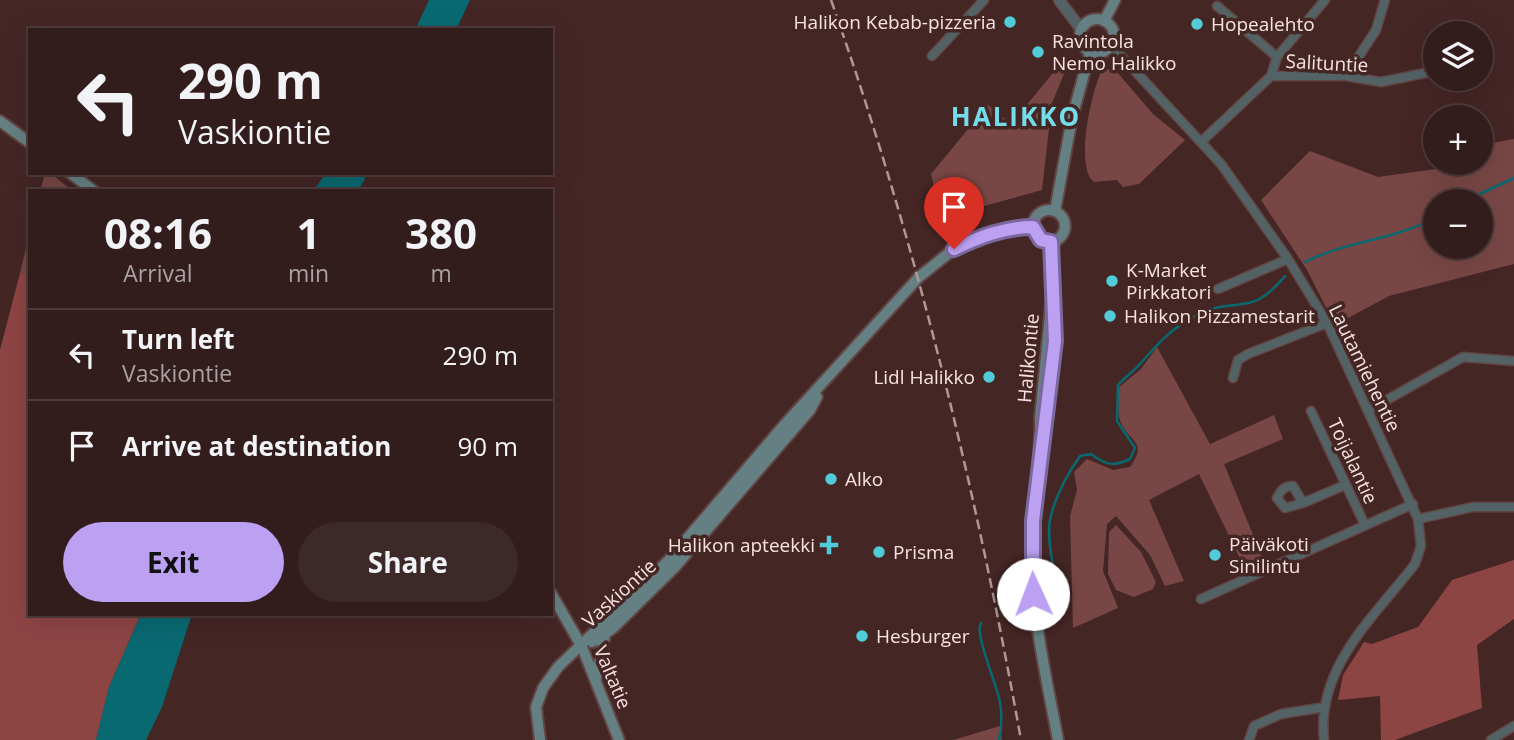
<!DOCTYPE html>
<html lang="en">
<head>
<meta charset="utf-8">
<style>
	body { margin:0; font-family:"Open Sans",sans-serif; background:#3e2929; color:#f1f3f6; height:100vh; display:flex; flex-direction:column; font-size:26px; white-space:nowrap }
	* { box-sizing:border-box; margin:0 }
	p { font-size:23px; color:#a9a1a3 }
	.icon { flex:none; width:38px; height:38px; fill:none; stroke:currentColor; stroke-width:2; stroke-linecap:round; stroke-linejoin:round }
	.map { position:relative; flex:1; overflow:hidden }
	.sheet { position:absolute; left:28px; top:189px; width:525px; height:427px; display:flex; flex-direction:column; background:#331c1c; border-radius:0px; box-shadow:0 7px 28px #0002,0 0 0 2px #4e3a3b }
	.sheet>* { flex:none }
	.banner { position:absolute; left:28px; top:28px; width:525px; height:147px; border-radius:0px; box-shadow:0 7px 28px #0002,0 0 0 2px #4e3a3b; background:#331c1c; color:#f1f3f6; overflow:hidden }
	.controls { position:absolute; left:1423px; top:21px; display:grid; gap:14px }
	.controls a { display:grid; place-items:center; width:70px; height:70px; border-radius:50%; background:#331c1c; box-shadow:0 7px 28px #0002,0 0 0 2px #4e3a3b; font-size:35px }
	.pin { position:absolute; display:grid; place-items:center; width:60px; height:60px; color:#fff; margin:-72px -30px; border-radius:50% 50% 50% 0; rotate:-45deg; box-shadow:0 0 7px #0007 }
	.pin .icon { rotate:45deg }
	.me { position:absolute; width:77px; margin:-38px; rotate:358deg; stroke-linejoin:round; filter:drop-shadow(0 0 5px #0008) }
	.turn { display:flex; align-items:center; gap:24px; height:147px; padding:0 35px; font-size:32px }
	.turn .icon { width:91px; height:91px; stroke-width:2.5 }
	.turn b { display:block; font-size:49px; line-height:60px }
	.eta { display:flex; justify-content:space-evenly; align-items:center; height:119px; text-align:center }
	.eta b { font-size:42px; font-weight:700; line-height:49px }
	.primary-button { display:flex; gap:14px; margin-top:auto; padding:14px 35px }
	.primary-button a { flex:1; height:80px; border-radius:42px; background:#bca0f2; color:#111; font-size:28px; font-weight:700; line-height:80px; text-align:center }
	.primary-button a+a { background:#3e2929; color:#f1f3f6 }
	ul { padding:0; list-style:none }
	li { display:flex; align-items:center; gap:21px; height:91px; padding:0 35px; border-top:2px solid #4e3a3b }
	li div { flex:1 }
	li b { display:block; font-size:26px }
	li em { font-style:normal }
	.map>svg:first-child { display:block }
	.green { fill:#784745; fill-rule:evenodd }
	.forest { fill:#8d4544 }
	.water { fill:#096971 }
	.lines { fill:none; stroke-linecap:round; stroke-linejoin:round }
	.stream { stroke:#096971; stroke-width:2.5 }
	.minor-casing { stroke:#614443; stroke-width:11 }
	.tertiary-casing { stroke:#614443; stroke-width:13 }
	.secondary-casing { stroke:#614443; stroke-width:14 }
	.minor { stroke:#536365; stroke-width:8 }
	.tertiary { stroke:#536365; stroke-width:10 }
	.secondary { stroke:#658083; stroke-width:10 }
	.rail { stroke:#b09897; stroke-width:2.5; stroke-dasharray:10 5; stroke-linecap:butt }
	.route-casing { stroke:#7a689d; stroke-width:18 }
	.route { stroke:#bca0f2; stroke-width:12 }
	.poi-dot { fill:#52cbd8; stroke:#442625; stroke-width:2.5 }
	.labels { text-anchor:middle; stroke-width:7; stroke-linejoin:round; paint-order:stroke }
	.poi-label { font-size:19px; fill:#f8e3e2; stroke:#442625; text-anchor:start }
	.street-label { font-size:19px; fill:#f8e3e2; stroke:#442625 }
	.district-label { font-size:26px; font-weight:bold; letter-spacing:2px; fill:#73deea; stroke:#442625 }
</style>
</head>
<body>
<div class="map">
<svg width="1514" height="740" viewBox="0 0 1514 740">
	<rect width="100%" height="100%" fill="#442625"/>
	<path class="green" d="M1066,57L1069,62L1052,103L1042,190L941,218L931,174L988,105L1011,124Z
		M1103,68L1117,72L1153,114L1185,140L1139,184L1123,187L1117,180L1094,182C1074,167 1092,88 1103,68Z
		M1514,139V264L1389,296L1335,325L1307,270L1261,200L1310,151L1378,177L1480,163L1481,145ZM1435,201H1480V247H1435Z
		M45,173H50L73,191H40Z
		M30,232V278L20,273Z
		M1157,347L1210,444L1274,415L1283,439L1224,464L1263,559L1245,569L1199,474L1149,500L1184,581L1165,586L1150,555L1116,516L1107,524L1103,571L1118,608L1073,628L1070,516L1077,490L1074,472L1087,459L1113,470L1130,467C1148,441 1131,444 1121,423C1117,414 1118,398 1118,388L1141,369Z
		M1116,525L1141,552L1156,582L1153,589L1134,597L1116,590L1108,574L1109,532Z
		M1000,726L1002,740H953Z"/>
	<path class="forest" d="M20,273L30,278V614H141L109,687L96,740H0V350Z
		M1514,560V619L1477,645L1482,708L1395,740H1381L1380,696L1338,700L1343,675L1364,642L1372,644L1418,627L1452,580Z"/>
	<path class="water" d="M429,0H470L456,30H415Z
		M326,173H368L358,191H313Z
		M141,614H192L162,707L146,740H96L109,687Z"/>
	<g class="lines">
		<path class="stream" d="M1465,201L1514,178
			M1305,262C1347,241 1393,240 1435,218
			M1044,616C1067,591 1044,550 1050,520C1055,496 1066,476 1080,456L1091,454C1106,465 1113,467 1130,459L1135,448L1117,421L1118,385C1125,377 1134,371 1141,363C1159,342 1174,326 1199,314C1240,295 1249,319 1285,276
			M981,623C974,633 997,685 1000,702C1002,715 1002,727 999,740"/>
		<defs>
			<path id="minor" d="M1217,6L1277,57
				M1111,45L1221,164L1288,259L1327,323L1418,519L1421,546L1415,564C1375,616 1316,667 1324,740
				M1480,55L1484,45
				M932,56L984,0
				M1271,76L1277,57L1325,0
				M1346,76L1376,30L1385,0
				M1201,142L1271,76H1346L1381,82L1435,71
				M1218,289L1288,259
				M1233,378L1238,360L1248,354L1327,323
				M1369,410L1463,357L1514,361
				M1311,411L1365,525
				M1303,503L1285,508L1277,498C1281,490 1284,486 1293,486L1303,503L1345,485
				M1418,519L1473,507H1514
				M1201,599L1413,504
				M1249,740L1254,726L1281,714L1325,707
				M1491,740L1514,726"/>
			<path id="tertiary" d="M1059,0L1081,29"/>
			<path id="secondary" d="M1080 36a17 17 0 1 1 34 0a17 17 0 1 1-34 0Z
				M1104,21L1115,0
				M0,121L30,143
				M70,173L94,191
				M1033 226a16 16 0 1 1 32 0a16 16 0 1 1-32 0Z
				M1055,211L1072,118L1090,52
				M1051,242L1053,289
				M1053,284L1040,418C1042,461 1032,504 1032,547C1031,613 1046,676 1058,740
				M1043,432L1048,418L1055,316
				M551,593L582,647L619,740
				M592,642L612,629L675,567L810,410L817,397
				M596,679L605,634
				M540,740L536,707L543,688L558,667L668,561L785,424L919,277L954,249L971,241L991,233L1033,227"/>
		</defs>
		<use href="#minor" class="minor-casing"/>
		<use href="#tertiary" class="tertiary-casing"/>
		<use href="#secondary" class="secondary-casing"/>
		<use href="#minor" class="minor"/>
		<use href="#tertiary" class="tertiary"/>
		<use href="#secondary" class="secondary"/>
		<path class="rail" d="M831,0C916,241 976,489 1021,740"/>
	</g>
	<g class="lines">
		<defs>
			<path id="route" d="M954,249C979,237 1005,227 1033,227L1041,240L1051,242L1055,341L1033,521V594"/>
		</defs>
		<use href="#route" class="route-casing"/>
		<use href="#route" class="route"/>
	</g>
	<g class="poi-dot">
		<circle cx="1010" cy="22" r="7"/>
		<circle cx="1197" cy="24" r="7"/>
		<circle cx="1038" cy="52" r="7"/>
		<circle cx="1112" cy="281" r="7"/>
		<circle cx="1110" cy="316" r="7"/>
		<circle cx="989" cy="377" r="7"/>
		<circle cx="831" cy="479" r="7"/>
		<path d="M825.5 534.5h7v7h7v7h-7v7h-7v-7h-7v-7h7z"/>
		<circle cx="879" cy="552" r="7"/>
		<circle cx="1215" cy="555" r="7"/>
		<circle cx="862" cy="636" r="7"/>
	</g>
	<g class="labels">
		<g class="poi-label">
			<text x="996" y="29" text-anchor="end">Halikon Kebab-pizzeria</text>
			<text x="1211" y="31">Hopealehto</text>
			<text x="1052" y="48">Ravintola<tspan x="1052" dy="22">Nemo Halikko</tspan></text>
			<text x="1126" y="277">K-Market<tspan x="1126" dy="22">Pirkkatori</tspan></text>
			<text x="1124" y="323">Halikon Pizzamestarit</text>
			<text x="975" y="384" text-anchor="end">Lidl Halikko</text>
			<text x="845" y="486">Alko</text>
			<text x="1229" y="551">Päiväkoti<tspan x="1229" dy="22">Sinilintu</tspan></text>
			<text x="815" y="552" text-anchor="end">Halikon apteekki</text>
			<text x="893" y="559">Prisma</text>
			<text x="876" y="643">Hesburger</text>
		</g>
		<g class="street-label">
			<text transform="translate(1327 63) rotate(3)" y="7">Salituntie</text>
			<text transform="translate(1028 358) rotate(-85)" y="7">Halikontie</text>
			<text transform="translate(1365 368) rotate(64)" y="7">Lautamiehentie</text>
			<text transform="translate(1353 461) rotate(65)" y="7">Toijalantie</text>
			<text transform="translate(619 593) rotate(-42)" y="7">Vaskiontie</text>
			<text transform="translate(613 677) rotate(67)" y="7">Valtatie</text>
		</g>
		<g class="district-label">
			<text x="1016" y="126">HALIKKO</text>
		</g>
	</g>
</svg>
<div class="controls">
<a><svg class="icon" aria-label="layers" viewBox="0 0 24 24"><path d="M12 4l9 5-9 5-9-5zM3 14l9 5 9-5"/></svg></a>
<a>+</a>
<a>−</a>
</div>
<div class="pin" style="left:954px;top:249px;background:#d93025"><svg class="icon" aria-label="arrive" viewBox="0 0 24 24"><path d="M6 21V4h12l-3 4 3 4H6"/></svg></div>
<svg class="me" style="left:1033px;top:594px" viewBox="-20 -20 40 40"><circle r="19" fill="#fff"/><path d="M0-13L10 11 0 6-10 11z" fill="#bca0f2"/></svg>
<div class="banner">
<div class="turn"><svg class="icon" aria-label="left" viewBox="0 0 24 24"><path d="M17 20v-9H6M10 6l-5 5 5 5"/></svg><div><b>290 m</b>Vaskiontie</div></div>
</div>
<section class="sheet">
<div class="eta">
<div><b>08:16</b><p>Arrival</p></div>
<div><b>1</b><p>min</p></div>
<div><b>380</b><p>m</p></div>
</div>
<ul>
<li><svg class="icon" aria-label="left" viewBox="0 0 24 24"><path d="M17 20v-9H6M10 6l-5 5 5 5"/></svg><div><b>Turn left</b><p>Vaskiontie</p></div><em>290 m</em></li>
<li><svg class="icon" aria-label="arrive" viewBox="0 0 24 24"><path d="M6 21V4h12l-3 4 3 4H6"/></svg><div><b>Arrive at destination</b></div><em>90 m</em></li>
</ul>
<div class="primary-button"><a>Exit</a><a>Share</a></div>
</section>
</div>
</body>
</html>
